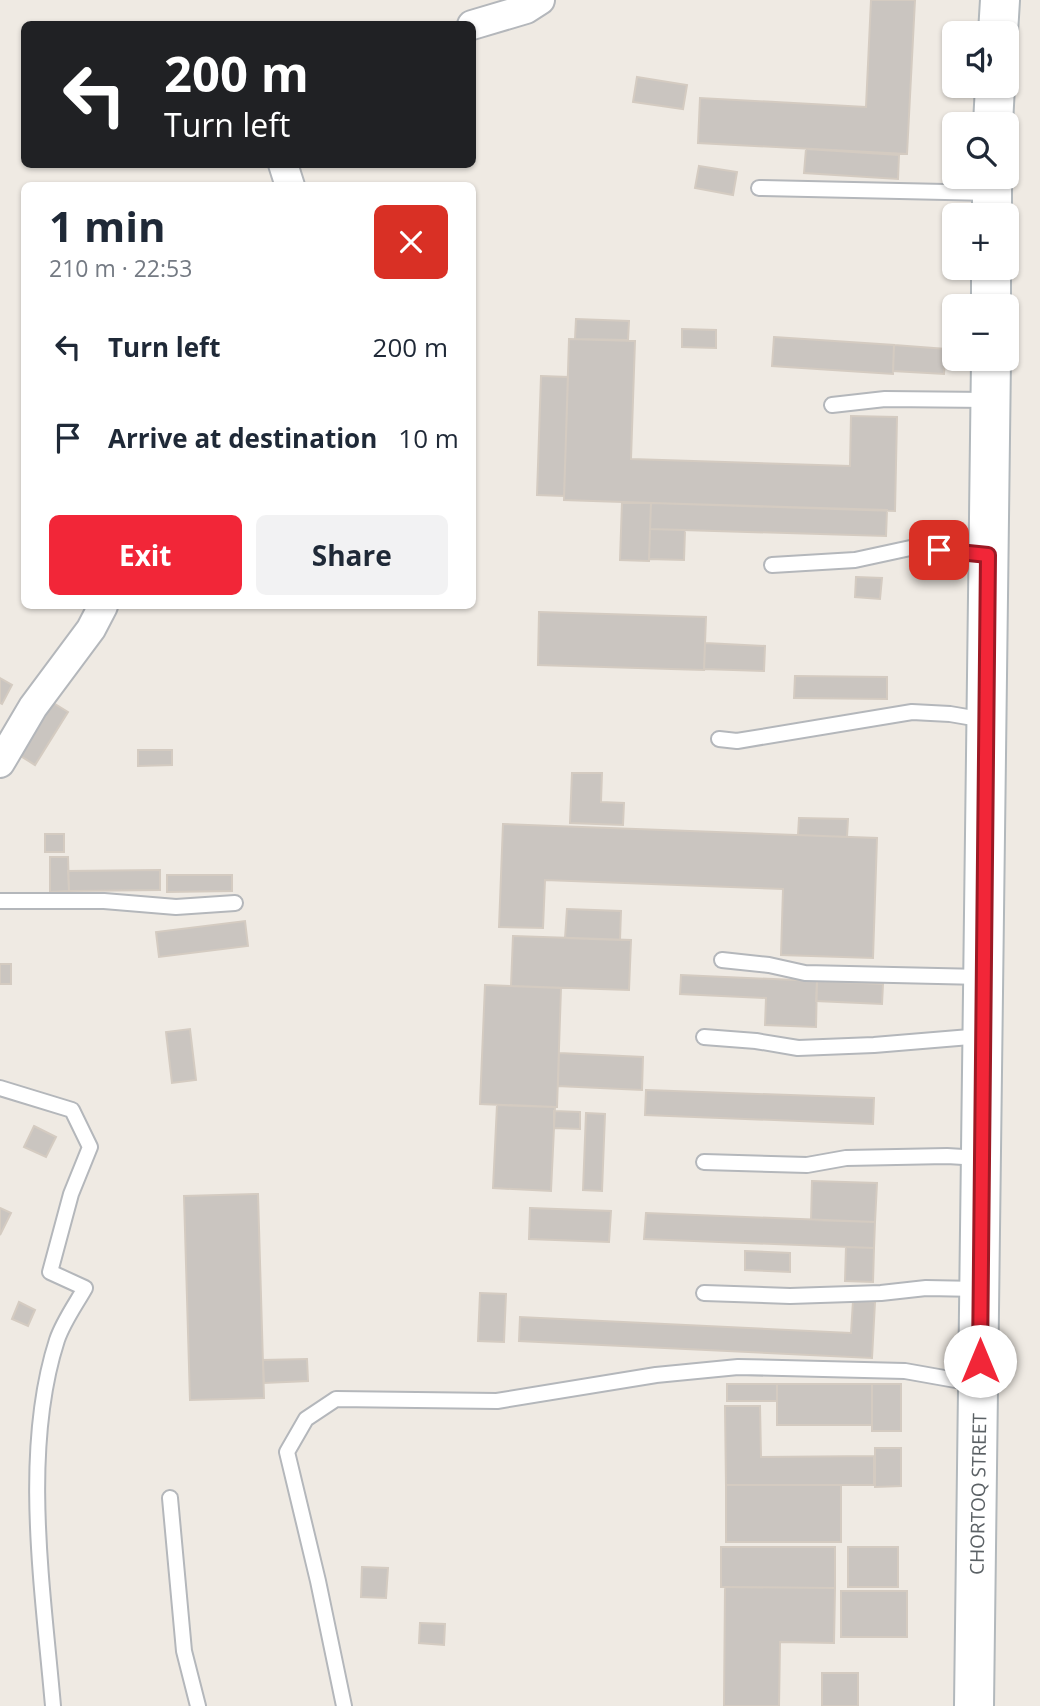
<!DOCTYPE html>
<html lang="en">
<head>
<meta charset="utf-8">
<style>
	body { margin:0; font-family:"Open Sans",sans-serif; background:#f2f2f3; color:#1f2937; height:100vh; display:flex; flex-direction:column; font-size:26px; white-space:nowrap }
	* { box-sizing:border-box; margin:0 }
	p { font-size:23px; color:#747a83 }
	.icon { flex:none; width:38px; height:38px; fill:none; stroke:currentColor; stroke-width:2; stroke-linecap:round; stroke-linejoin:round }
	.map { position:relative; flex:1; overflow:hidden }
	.side { position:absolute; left:21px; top:182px; width:455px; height:427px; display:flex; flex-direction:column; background:#fff; border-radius:10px; box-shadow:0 2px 5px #0004 }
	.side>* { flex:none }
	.top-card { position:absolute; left:21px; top:21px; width:455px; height:147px; border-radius:10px; box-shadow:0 2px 5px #0004; background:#202124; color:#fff; overflow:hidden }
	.fabs { position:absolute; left:942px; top:21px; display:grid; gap:14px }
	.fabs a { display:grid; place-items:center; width:77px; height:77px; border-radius:10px; background:#fff; box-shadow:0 2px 5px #0004; font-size:35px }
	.pin { position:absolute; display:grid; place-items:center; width:60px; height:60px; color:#fff; margin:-30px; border-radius:14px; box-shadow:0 4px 10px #0006 }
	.me { position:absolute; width:77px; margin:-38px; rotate:0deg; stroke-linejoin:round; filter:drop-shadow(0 0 5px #0008) }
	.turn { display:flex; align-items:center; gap:24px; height:147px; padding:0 28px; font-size:32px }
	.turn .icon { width:91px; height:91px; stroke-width:2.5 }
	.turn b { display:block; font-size:49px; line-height:60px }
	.round { display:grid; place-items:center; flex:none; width:74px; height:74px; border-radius:10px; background:#f2f2f3 }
	.summary { display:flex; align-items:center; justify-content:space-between; height:119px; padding:0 28px }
	h1 { font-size:42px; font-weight:700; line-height:52px }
	.button { display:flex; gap:14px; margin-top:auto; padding:14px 28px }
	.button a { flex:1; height:80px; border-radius:10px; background:#f22638; color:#fff; font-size:28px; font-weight:700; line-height:80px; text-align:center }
	.button a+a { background:#f2f2f3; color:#1f2937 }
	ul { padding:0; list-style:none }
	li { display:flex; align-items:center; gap:21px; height:91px; padding:0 28px }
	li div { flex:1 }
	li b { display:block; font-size:26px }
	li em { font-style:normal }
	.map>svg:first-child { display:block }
	.building { fill:#cac5c0; stroke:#d4cbc1; stroke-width:2 }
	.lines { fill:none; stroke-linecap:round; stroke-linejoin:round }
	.lane-casing { stroke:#b4b7bb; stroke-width:18 }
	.street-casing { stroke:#b4b7bb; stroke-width:32 }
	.secondary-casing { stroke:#b2b8bc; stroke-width:42 }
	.lane { stroke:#fff; stroke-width:14 }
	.street { stroke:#fff; stroke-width:28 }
	.secondary { stroke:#fff; stroke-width:38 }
	.route-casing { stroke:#9d1924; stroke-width:18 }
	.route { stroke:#f22638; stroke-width:12 }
	.labels { text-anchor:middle; stroke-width:7; stroke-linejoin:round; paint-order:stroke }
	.street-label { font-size:19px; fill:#5b6165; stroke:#fff }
</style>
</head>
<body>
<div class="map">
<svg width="1040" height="1706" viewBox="0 0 1040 1706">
	<rect width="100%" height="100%" fill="#efeae3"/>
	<path class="building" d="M871,0H915L907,154L698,143L700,98L866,107Z
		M637,77L687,85L683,109L633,102Z
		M806,149L899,155L898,179L804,173Z
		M699,166L737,172L733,195L695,188Z
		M576,319L629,321L628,340L575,339Z
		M682,329L716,330V348L682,347Z
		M774,337L894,345L893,374L772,366Z
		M569,339L635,341L631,459L850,466L851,416L897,417L895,511L564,500Z
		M894,345L946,349L944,374L893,371Z
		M541,376L568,377L564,496L537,495Z
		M622,502L651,503L649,561L620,560Z
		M651,503L887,510L886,536L650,529Z
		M650,529L685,530L684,560L649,559Z
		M856,577L882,578L880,599L855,597Z
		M539,612L706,617L704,670L538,665Z
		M705,643L765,646L764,671L704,669Z
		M795,676L887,677V699L794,698Z
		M0,678L12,685L2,704L0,703Z
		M47,699L68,712L35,765L14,752Z
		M138,750H172V765L138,766Z
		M572,773H602L601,802L624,803L623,825L570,823Z
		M799,818L848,819L847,837L798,835Z
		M503,824L877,838L873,958L781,955L783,889L545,880L543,928L499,927Z
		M45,834H64V852H45Z
		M50,857H68L69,891L50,892Z
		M160,870V890L69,891L68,871Z
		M167,875H232V891L167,892Z
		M567,909L621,911L620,940L565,938Z
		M245,921L248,946L159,957L156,932Z
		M513,936L631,940L629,990L511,986Z
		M0,964H11V984H0Z
		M681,975L817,981L816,1027L765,1025L766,998L680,994Z
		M817,981L883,984L882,1004L816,1001Z
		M485,985L561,988L557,1107L480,1104Z
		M190,1029L196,1080L172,1083L166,1032Z
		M559,1053L643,1057L642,1090L558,1086Z
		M646,1090L874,1098L873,1124L645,1115Z
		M497,1105L555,1107L551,1191L493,1188Z
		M554,1111L580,1112V1129L554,1128Z
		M586,1113L605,1114L602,1191L583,1190Z
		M34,1126L56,1137L46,1157L24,1147Z
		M812,1181L877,1183L875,1222L811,1220Z
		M258,1194L264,1398L190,1400L184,1196Z
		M0,1208L11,1213L0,1235Z
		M530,1208L611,1211L609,1242L529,1239Z
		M646,1213L875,1222L874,1248L644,1239Z
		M846,1247L874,1248L873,1282L845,1281Z
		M745,1251L790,1253V1272L745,1270Z
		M480,1293L506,1294L504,1342L478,1341Z
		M853,1301L875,1302L872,1358L519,1341L520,1317L851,1333Z
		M19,1302L35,1310L28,1326L12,1319Z
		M307,1359L308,1381L264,1383L263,1360Z
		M727,1384H777V1401H727Z
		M777,1384H872V1425H777Z
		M872,1384H901V1431H872Z
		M725,1406H760L761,1457L874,1456V1485H726Z
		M875,1448H901V1486L875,1487Z
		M726,1485H841V1542H726Z
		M721,1547H835V1588L721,1587Z
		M848,1547H898V1587H848Z
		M362,1567L388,1568L386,1598L361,1597Z
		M725,1587L835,1588L834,1643L780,1642L779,1706H724Z
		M841,1591H907V1637H841Z
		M420,1623L445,1624L444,1645L419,1643Z
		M822,1673H858V1706H822Z"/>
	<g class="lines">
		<defs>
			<path id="lane" d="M759,188L991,193
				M832,405L885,399L989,400
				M772,565L855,560L915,547L987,555
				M719,739L737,741L912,712L950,714L985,720
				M0,901H104L176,907L235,903
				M722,960L769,965L805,973L982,977
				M704,1037L756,1041L798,1048L874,1045L982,1036
				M0,1088L72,1110L90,1147L71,1194L50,1272L85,1288C76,1304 63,1322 57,1340C21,1451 43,1590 53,1706
				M704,1162L807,1165L846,1158L947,1156L980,1158
				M704,1293L790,1296L881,1293L926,1288L979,1289
				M170,1498L184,1651L198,1706
				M344,1706L318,1581L287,1452L306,1419L336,1399L497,1401L656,1375L738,1367L905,1371L978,1384"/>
			<path id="street" d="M472,25L526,9L540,0
				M283,164L290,186
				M0,763L33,707L91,629L103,606"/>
			<path id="secondary" d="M998,33L1000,0
				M993,124L995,86
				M992,215V177
				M991,306V268
				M974,1706L991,359"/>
		</defs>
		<use href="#lane" class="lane-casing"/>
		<use href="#street" class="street-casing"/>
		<use href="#secondary" class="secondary-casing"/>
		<use href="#lane" class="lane"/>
		<use href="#street" class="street"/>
		<use href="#secondary" class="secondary"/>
	</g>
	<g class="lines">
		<defs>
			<path id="route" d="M939,550L988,555L980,1361"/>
		</defs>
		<use href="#route" class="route-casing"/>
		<use href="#route" class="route"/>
	</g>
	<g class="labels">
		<g class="street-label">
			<text transform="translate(978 1494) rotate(-89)" y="7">CHORTOQ STREET</text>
		</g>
	</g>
</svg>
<div class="fabs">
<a><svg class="icon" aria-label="sound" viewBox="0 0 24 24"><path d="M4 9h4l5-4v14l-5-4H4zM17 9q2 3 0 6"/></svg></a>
<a><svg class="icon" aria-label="search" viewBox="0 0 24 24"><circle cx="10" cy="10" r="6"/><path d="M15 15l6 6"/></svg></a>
<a>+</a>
<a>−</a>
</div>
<div class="pin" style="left:939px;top:550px;background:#d93025"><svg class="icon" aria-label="arrive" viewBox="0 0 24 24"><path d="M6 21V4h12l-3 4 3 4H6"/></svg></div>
<svg class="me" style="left:980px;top:1361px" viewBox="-20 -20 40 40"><circle r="19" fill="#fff"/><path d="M0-13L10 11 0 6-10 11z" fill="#f22638"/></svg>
<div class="top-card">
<div class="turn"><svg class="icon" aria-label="left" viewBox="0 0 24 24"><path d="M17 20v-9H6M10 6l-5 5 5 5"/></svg><div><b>200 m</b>Turn left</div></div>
</div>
<section class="side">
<div class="summary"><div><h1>1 min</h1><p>210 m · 22:53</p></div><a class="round" style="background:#d93025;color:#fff"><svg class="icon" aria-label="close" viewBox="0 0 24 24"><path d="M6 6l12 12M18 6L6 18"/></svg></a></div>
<ul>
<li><svg class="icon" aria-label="left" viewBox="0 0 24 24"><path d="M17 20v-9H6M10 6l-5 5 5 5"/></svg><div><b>Turn left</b></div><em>200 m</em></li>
<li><svg class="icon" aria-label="arrive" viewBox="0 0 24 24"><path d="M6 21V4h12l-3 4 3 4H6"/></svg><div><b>Arrive at destination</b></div><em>10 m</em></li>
</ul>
<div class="button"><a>Exit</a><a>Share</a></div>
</section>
</div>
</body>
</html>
